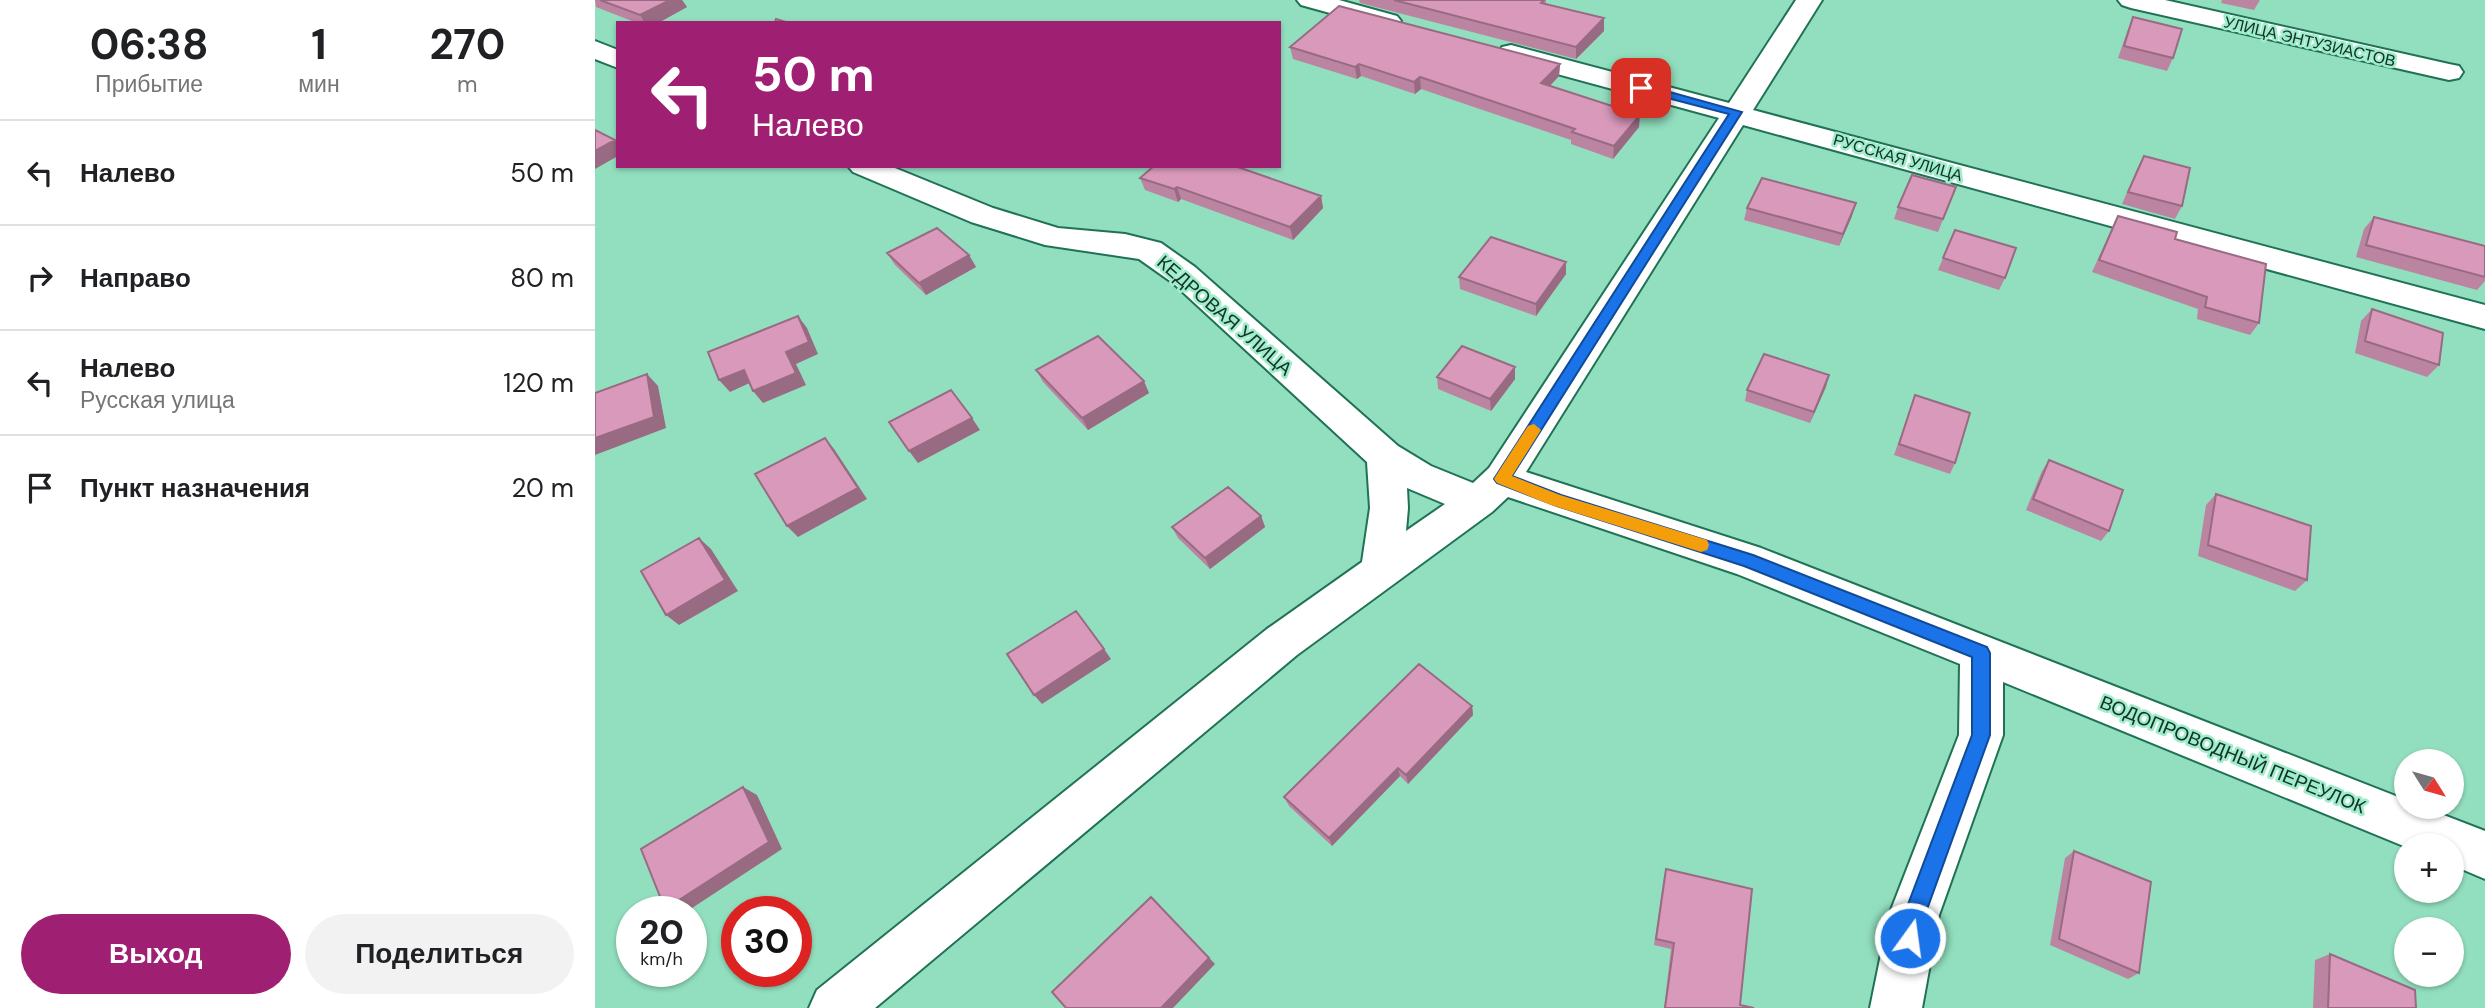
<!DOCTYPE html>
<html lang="ru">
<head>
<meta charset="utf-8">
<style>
	body { margin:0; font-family:"DM Sans",sans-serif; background:#f2f2f2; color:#202124; height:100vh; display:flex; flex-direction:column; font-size:26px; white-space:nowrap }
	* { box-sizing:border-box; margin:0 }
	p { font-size:23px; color:#757577 }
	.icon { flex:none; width:38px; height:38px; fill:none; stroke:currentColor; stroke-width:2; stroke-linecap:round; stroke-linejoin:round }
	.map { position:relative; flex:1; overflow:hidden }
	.side { display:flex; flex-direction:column; background:#fff; width:595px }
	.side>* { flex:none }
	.hud { position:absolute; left:21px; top:21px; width:665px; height:147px; border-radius:0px; box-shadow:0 2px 5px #0004; background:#9f1f73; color:#fff; overflow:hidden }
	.needle { width:46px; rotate:127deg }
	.buttons { position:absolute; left:1799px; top:749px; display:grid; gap:14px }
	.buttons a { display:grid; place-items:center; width:70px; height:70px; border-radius:50%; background:#fff; box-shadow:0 2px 5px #0004; font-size:35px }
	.speed { position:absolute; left:21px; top:896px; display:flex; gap:14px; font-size:35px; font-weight:700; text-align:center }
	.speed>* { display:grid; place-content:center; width:91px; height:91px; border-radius:50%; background:#fff; box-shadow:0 2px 5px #0004; line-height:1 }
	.speed small { font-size:18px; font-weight:400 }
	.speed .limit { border:10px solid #d22; background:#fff; color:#111 }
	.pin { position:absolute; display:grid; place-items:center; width:60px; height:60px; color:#fff; margin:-30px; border-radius:14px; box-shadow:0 4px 10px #0006 }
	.me { position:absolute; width:77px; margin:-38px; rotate:14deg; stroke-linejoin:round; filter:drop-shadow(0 0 5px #0008) }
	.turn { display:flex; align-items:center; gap:24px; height:147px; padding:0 21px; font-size:32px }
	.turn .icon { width:91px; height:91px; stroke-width:2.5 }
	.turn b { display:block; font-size:49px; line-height:60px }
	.eta { display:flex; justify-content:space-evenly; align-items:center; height:119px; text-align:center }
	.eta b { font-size:42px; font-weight:700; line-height:49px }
	.cta { display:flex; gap:14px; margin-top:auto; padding:14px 21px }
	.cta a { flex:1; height:80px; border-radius:42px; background:#9f1f73; color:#fff; font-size:28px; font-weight:700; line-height:80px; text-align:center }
	.cta a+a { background:#f2f2f2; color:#202124 }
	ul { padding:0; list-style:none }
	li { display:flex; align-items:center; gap:21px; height:105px; padding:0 21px; border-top:2px solid #e0e0e0 }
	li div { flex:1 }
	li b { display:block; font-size:26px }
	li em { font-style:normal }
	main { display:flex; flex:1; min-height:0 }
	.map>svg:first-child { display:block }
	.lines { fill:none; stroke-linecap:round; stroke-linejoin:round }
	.minor-casing { stroke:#207256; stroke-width:4 }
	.minor { fill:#fff; fill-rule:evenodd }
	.wall { fill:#bb84a1 }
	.shaded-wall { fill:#986b83 }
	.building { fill:#d999bb; stroke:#986b83; stroke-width:2 }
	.route { fill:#1a73e8; stroke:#114b97; stroke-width:2 }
	.slow { fill:#f59e0b }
	.labels { text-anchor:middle; stroke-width:5; stroke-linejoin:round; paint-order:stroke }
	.far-street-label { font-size:16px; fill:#123326; stroke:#9fedcc }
	.street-label { font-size:19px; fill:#123326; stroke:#9fedcc }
</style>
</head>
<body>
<main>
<section class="side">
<div class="eta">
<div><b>06:38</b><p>Прибытие</p></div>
<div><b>1</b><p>мин</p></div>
<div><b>270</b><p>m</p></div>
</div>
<ul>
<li><svg class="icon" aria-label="left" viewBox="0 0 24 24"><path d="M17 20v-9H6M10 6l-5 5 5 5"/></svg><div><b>Налево</b></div><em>50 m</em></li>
<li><svg class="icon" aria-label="right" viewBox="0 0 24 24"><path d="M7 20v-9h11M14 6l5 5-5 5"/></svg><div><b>Направо</b></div><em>80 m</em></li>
<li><svg class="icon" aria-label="left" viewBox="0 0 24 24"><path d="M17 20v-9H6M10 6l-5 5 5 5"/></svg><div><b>Налево</b><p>Русская улица</p></div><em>120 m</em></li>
<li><svg class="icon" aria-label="arrive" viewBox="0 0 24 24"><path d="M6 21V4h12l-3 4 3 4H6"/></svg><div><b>Пункт назначения</b></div><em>20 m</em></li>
</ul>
<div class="cta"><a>Выход</a><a>Поделиться</a></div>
</section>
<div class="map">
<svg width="1890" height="1008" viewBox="0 0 1890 1008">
	<rect width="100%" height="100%" fill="#92dfbf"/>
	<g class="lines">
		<defs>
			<path id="minor" d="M702,0H744L802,16L806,21L802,26L793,29L706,5Z
				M1201,0H1227L1158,110L1890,305V329L1148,125L931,472L1166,548L1811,800V807H1828L1890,831V879L1857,865V845L1811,847L1408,682V735L1344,915L1327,1008H1275L1294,915L1364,735L1365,664L1142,574L913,497L897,512L702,655L280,1008H214L222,990L672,629L767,562L775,508L772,462L578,283L544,259L450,245L376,222L258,172L253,166H295L398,208L463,228L530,234L566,243L600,267L803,446L836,466L878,483L894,468L1124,118L907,59L903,53L907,47L916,45L1134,103ZM812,488L850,504L811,531L813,508Z
				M1523,0H1570L1854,64L1864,66L1868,72L1864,78L1854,80L1536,8L1527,5Z
				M0,41L23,50V68L0,59Z"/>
		</defs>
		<use href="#minor" class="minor-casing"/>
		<use href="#minor" class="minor"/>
	</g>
	<path class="wall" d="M0,0H87L92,7L63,23H42L1,7Z
		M764,0H951V4L1009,18V31L981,59L765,3Z
		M1627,0H1665L1659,10L1626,3Z
		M1538,17L1578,58L1572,71L1523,58L1533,29Z
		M695,47L965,64L964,76L955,86L1044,127L1018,159L976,144V140L826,89L820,94L766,76L762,79L698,59Z
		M1549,156L1587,206L1580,219L1527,204L1542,169Z
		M545,178L726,196L728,208L698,240L586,199L583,202L550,190Z
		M1361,187L1343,232L1299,219L1303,207Z
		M1152,208L1257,216L1244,246L1149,220Z
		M1523,216L1580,239L1664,323L1655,335L1602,319L1603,309L1497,272L1517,228Z
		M1779,217L1890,246V281L1882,290L1761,257L1769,229Z
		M1360,230L1410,278L1404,290L1343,270Z
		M292,253L374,255L381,267L331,295L300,265Z
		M971,274L941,316L865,289L864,277Z
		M1777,309L1844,365L1832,377L1760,353L1766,321Z
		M920,367V379L896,411L843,389L842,377Z
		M441,370L554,393L493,430L448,382Z
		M1234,375L1215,423L1150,401L1152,390Z
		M1320,395L1360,463L1355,474L1299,455Z
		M1454,460L1514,531L1506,541L1431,510L1447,471Z
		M1621,494L1712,580L1700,591L1603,556L1611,505Z
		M666,516L670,527L615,569L583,538L577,527Z
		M877,706L878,715L813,784L805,776L737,846L694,806L689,797Z
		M1479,851L1544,973L1533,979L1455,945L1470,858Z
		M1071,869L1145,1005L1159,1008H1069L1076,949L1059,945L1069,877Z
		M1735,954L1821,1008H1718L1720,960Z"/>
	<path class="shaded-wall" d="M75,0H87L92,7L63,23H50L45,15Z
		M1009,18V31L981,59V47Z
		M764,64L766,76L762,79L760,67Z
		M965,64L964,76L946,95V83Z
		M825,77L826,89L820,94L819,82Z
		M1045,115L1044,127L1018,159L1019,146Z
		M20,140L23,144V156L0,169V151Z
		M582,187L586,199L583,202L579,189Z
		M726,196L728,208L698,240L695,227Z
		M1261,203L1257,216L1244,246L1248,234Z
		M374,255L381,267L331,295L324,283Z
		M971,262V274L941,316V304Z
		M203,316L212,328L223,354L201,364L211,385L168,403L158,391L191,352Z
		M920,367V379L896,411L895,399Z
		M149,370L159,381L135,392L124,380Z
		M52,374L63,386L71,428L0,455V438Z
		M1234,375L1231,387L1215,423L1219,412Z
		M549,381L554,393L493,430L487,418Z
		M377,418L385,430L323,463L314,451Z
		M230,438L239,449L272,499L203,537L192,526Z
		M666,516L670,527L615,569L610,558Z
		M104,538L116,549L143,591L84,625L71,615Z
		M509,649L516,659L447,704L439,695Z
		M877,706L878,715L813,784L811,775Z
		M803,768L805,776L737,846L734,838Z
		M148,787L162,795L187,849L91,912H77L70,909Z
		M563,904L620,964L578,1008H566Z"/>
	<path class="building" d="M5,0H75L45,15Z
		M799,0H949L946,3L1009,18L981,47Z
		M744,6L965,64L946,83L1045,115L1019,146L977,132L980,129L825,77L819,82L764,64L760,67L695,47Z
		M1538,17L1587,29L1578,58L1529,46Z
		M181,19L194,23H180Z
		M0,130L20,140L0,151Z
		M1549,156L1595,168L1587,206L1533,192Z
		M559,166H640L726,196L695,227L582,187L579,189L545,178Z
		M1317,175L1361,187L1348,219L1303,207Z
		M1167,178L1261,203L1248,234L1152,208Z
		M1523,216L1582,232L1580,239L1671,264L1664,323L1610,307L1612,297L1504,260Z
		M1779,217L1890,246V277L1771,245Z
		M342,228L374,255L324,283L292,253Z
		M1360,230L1421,248L1410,278L1348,258Z
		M896,237L971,262L941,304L864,277Z
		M1777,309L1848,333L1844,365L1770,341Z
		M203,316L214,342L191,352L201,373L158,391L149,370L124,380L113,352Z
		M503,336L549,381L487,418L441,370Z
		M867,346L920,367L895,399L842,377Z
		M1169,354L1234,375L1219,412L1152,390Z
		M52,374L59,417L0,438V393Z
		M356,390L377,418L314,451L294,422Z
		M1320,395L1375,413L1360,463L1304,444Z
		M230,438L263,488L192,526L160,474Z
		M1454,460L1528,490L1514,531L1438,499Z
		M633,487L666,516L610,558L577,527Z
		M1621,494L1716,526L1712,580L1613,545Z
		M104,538L130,580L71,615L46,571Z
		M481,611L509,649L439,695L412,654Z
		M824,664L877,706L811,775L803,768L734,838L689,797Z
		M148,787L174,842L70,909L46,849Z
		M1479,851L1556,882L1544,973L1464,939Z
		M1071,869L1157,889L1145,1005L1159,1008H1070L1079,943L1061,939Z
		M556,897L614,958L566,1008H471L457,992Z
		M1735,954L1820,990L1821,1008H1733Z"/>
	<path class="route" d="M1046,84L1147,112L917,476L966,495L1158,555L1392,647L1395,653V735L1330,915L1322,945L1315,949L1307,945L1304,938L1309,915L1377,735V657L1149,566L962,506L902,483L899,479L1134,114L1042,90L1040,88Z"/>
	<path class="slow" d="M939,424L946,430L917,476L965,495L1112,540L1114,545L1112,550L1106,552L956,505L902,483L899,479L902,474L933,426Z"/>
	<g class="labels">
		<g class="far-street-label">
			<text transform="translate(1715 41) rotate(13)" y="6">УЛИЦА ЭНТУЗИАСТОВ</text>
			<text transform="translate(1303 157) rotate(16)" y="6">РУССКАЯ УЛИЦА</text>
		</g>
		<g class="street-label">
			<text transform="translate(630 315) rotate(41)" y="7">КЕДРОВАЯ УЛИЦА</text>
			<text transform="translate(1638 754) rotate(22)" y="7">ВОДОПРОВОДНЫЙ ПЕРЕУЛОК</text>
		</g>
	</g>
</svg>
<div class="buttons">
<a><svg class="needle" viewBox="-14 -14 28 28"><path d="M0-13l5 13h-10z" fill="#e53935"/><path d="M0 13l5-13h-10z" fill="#757577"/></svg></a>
<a>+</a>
<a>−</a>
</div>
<div class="speed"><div>20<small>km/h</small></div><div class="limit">30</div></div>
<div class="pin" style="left:1046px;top:88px;background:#d93025"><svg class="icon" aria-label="arrive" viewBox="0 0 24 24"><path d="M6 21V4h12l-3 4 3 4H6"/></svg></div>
<svg class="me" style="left:1315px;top:938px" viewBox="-20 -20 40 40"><circle r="17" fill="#1a73e8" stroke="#fff" stroke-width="3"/><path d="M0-11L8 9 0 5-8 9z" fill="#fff"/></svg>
<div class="hud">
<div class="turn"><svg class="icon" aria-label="left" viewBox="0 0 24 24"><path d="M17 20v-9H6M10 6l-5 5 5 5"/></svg><div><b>50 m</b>Налево</div></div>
</div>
</div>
</main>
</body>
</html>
